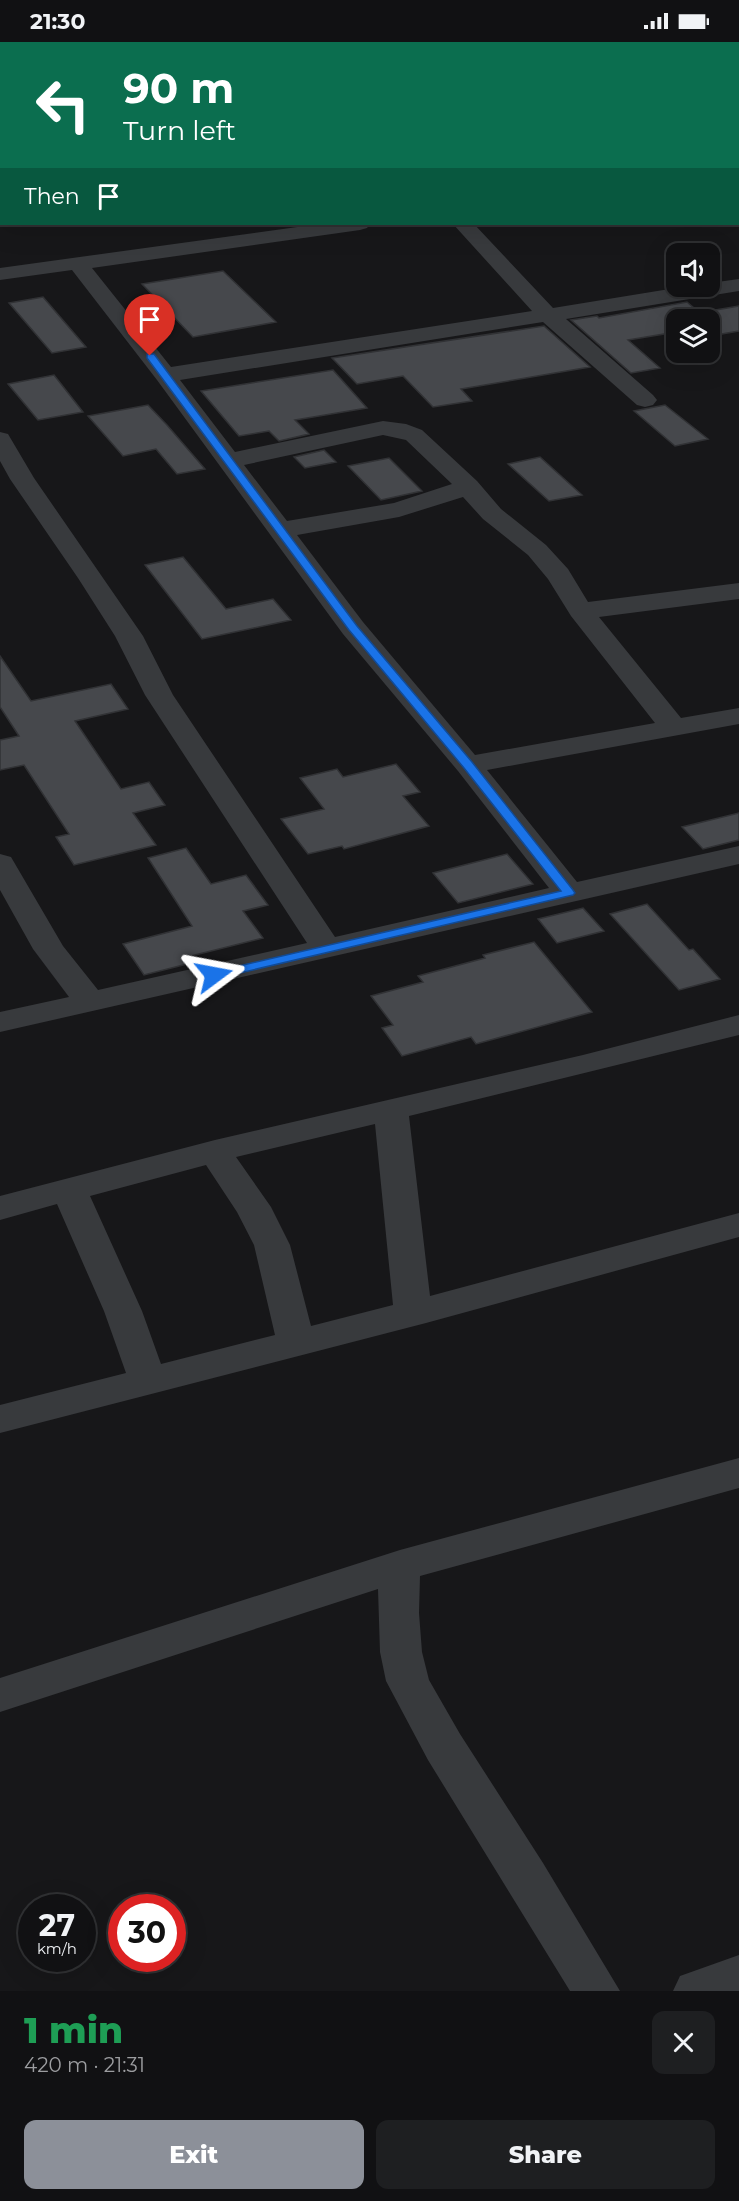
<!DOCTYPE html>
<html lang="en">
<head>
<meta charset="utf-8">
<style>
	body { margin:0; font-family:Montserrat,sans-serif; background:#1e1f21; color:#f1f3f6; height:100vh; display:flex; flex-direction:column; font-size:22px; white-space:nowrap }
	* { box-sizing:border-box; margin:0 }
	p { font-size:20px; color:#9c9da0 }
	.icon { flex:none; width:33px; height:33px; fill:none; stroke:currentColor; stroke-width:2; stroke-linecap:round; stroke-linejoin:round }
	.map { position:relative; height:1949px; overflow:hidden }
	.sheet { display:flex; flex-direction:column; background:#111113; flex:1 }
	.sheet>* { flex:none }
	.hud { position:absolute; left:0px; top:0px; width:740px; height:183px; box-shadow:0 6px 24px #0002,0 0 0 2px #303133; background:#0b6e4f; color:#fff; overflow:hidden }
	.fabs { position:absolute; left:666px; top:201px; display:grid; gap:12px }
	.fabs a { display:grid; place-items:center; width:54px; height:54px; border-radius:12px; background:#111113; box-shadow:0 6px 24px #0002,0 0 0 2px #303133; font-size:30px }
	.speed { position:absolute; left:18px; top:1852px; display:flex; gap:12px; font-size:30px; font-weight:700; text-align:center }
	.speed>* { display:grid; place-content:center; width:78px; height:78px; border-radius:50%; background:#111113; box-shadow:0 6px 24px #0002,0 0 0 2px #303133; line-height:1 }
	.speed small { font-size:15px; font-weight:400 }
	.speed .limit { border:9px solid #d22; background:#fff; color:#111 }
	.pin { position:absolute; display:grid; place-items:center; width:51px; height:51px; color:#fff; margin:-62px -26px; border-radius:50% 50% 50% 0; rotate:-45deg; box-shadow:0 0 6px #0007 }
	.pin .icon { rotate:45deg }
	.me { position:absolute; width:66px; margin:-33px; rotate:77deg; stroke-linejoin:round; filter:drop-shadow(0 0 4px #0008) }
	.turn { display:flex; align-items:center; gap:21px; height:126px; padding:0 24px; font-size:27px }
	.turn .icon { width:78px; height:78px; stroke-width:2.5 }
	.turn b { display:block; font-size:42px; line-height:51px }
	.then { display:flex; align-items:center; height:57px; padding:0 24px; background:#0003; gap:12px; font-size:22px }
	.round { display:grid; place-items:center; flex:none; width:63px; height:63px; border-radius:12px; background:#1e1f21 }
	.overview { display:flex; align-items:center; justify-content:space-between; height:102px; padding:0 24px }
	h1 { font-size:36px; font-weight:800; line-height:45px; color:#1e9e55 }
	.action { display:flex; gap:12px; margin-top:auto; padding:12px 24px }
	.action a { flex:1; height:69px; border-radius:12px; background:#8c9099; color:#fff; font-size:24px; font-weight:800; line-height:69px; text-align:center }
	.action a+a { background:#1e1f21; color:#f1f3f6 }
	.status { display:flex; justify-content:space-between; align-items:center; height:42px; padding:0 30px; background:#111113; direction:ltr }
	.status svg { height:16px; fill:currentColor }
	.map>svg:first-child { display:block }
	.building { fill:#46484c; stroke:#313235; stroke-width:1.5 }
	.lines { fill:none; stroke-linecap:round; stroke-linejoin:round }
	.minor { fill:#383a3d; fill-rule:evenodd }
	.route { fill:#1a73e8; stroke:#114b97; stroke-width:1.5 }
</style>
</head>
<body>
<div class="status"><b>21:30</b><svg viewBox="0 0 49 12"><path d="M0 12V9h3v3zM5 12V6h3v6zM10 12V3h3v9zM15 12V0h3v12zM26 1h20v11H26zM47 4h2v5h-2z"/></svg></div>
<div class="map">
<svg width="739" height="1949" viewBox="0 0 739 1949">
	<rect width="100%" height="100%" fill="#171719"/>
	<path class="building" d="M223,229L276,280L193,295L142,242Z
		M43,255L86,305L52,311L9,261Z
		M687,260L708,278H676V290L628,298L660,326L631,331L571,278L597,274L599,276Z
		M739,264V289L710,294V269Z
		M544,284L590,325L461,347L472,359L433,365L403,334L357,342L332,316Z
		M333,328L367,366L295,378L309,392L279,399L269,389L239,394L201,349Z
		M54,333L83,370L38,378L8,342Z
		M148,363L167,383L205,427L177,432L156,407L123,414L88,374Z
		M665,363L708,397L675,404L634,369Z
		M324,408L336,420L305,426L294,415Z
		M540,415L582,453L549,459L508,422Z
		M389,416L422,449L381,458L348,424Z
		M183,515L226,567L273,557L291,578L202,597L145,523Z
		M0,614L31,659L111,642L128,667L75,679L121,747L149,740L165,763L133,771L156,803L74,823L56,795L69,792L24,723L0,728V698L19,694L0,665Z
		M396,722L420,750L403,754L429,784L344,807L342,804L308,812L281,777L324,767L300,736L337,727L343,735Z
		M739,771V798L703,807L682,785Z
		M186,806L211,842L246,833L268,863L243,869L263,896L191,914L195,920L144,933L123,902L192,884L148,816Z
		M507,812L533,842L458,861L433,831Z
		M647,862L689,908L693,907L720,937L679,948L610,872Z
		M583,866L604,889L557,901L538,877Z
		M534,900L592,970L476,1002L471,995L402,1014L382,986L393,983L371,954L423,940L418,934L485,916L483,913Z"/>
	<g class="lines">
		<path class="minor" d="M216,0H241L215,2Z
			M358,0H378L357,2Z
			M576,0H595L596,2H577Z
			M0,1L4,2H2V12Z
			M0,40H2V52H0Z
			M738,54H739V66H738Z
			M2,105V118H0V106Z
			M738,105H739V118H738Z
			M319,182H370L367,186L360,188L92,226L171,325L532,269L453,182H474L553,266L688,244H710V241L739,237V249L566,277L653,353L657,358L653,363L645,365L637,363L543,280L180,338L235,410L383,379L406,382L422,388L477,439L501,467L546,503L568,527L588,560L739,541V557L599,575L681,676L739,666V682L487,728L577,840L739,804V822L0,990V970L69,955L33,907L0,848V812L11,815L63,904L98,948L307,901L145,653L115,594L78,536L10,437L0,419V390L8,392L34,436L143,594L173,653L335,895L549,846L458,729L343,592L157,338L72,228L0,238V226ZM383,393L406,398L452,442L394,461L287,479L244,423ZM463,455L483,477L528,513L548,537L571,574L655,681L475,713L363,580L297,493L399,475Z
			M739,973V993L409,1074L430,1254L739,1171V1195L426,1281L0,1391V1363L126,1331L104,1269L57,1162L0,1178V1154L215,1098L583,1013ZM375,1082L393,1263L311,1284L290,1203L271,1165L236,1115ZM206,1123L237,1170L254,1203L275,1293L161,1322L142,1269L90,1154Z
			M739,1416V1446L420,1534L419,1571L422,1610L429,1638L460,1692L543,1821L620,1949H570L428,1718L386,1639L380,1610L378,1547L0,1670V1636L400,1508Z
			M739,1913V1949H673L680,1934Z"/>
	</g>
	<path class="route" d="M147,312H154L357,584L472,720L573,848L575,851L573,853L214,937L209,936L207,933L209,931L561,849L464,726L349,588L147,316Z"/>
</svg>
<div class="fabs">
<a><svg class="icon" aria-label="sound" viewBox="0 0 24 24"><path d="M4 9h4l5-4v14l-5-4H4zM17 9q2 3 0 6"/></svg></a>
<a><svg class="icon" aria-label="layers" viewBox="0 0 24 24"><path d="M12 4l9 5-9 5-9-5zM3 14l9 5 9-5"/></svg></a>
</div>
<div class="speed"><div>27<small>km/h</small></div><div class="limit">30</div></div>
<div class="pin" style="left:150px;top:314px;background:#d93025"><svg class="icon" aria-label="arrive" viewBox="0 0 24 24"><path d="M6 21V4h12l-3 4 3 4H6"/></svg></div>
<svg class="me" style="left:214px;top:933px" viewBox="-20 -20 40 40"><path d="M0-17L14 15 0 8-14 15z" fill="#1a73e8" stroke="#fff" stroke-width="4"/></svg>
<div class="hud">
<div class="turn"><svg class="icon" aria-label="left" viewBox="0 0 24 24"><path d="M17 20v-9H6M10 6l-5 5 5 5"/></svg><div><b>90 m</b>Turn left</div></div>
<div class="then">Then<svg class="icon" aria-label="arrive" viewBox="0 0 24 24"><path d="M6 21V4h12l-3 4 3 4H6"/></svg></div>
</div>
</div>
<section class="sheet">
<div class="overview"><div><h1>1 min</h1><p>420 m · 21:31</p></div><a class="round"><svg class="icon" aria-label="close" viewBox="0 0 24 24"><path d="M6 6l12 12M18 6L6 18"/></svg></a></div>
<div class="action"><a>Exit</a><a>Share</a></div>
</section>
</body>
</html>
